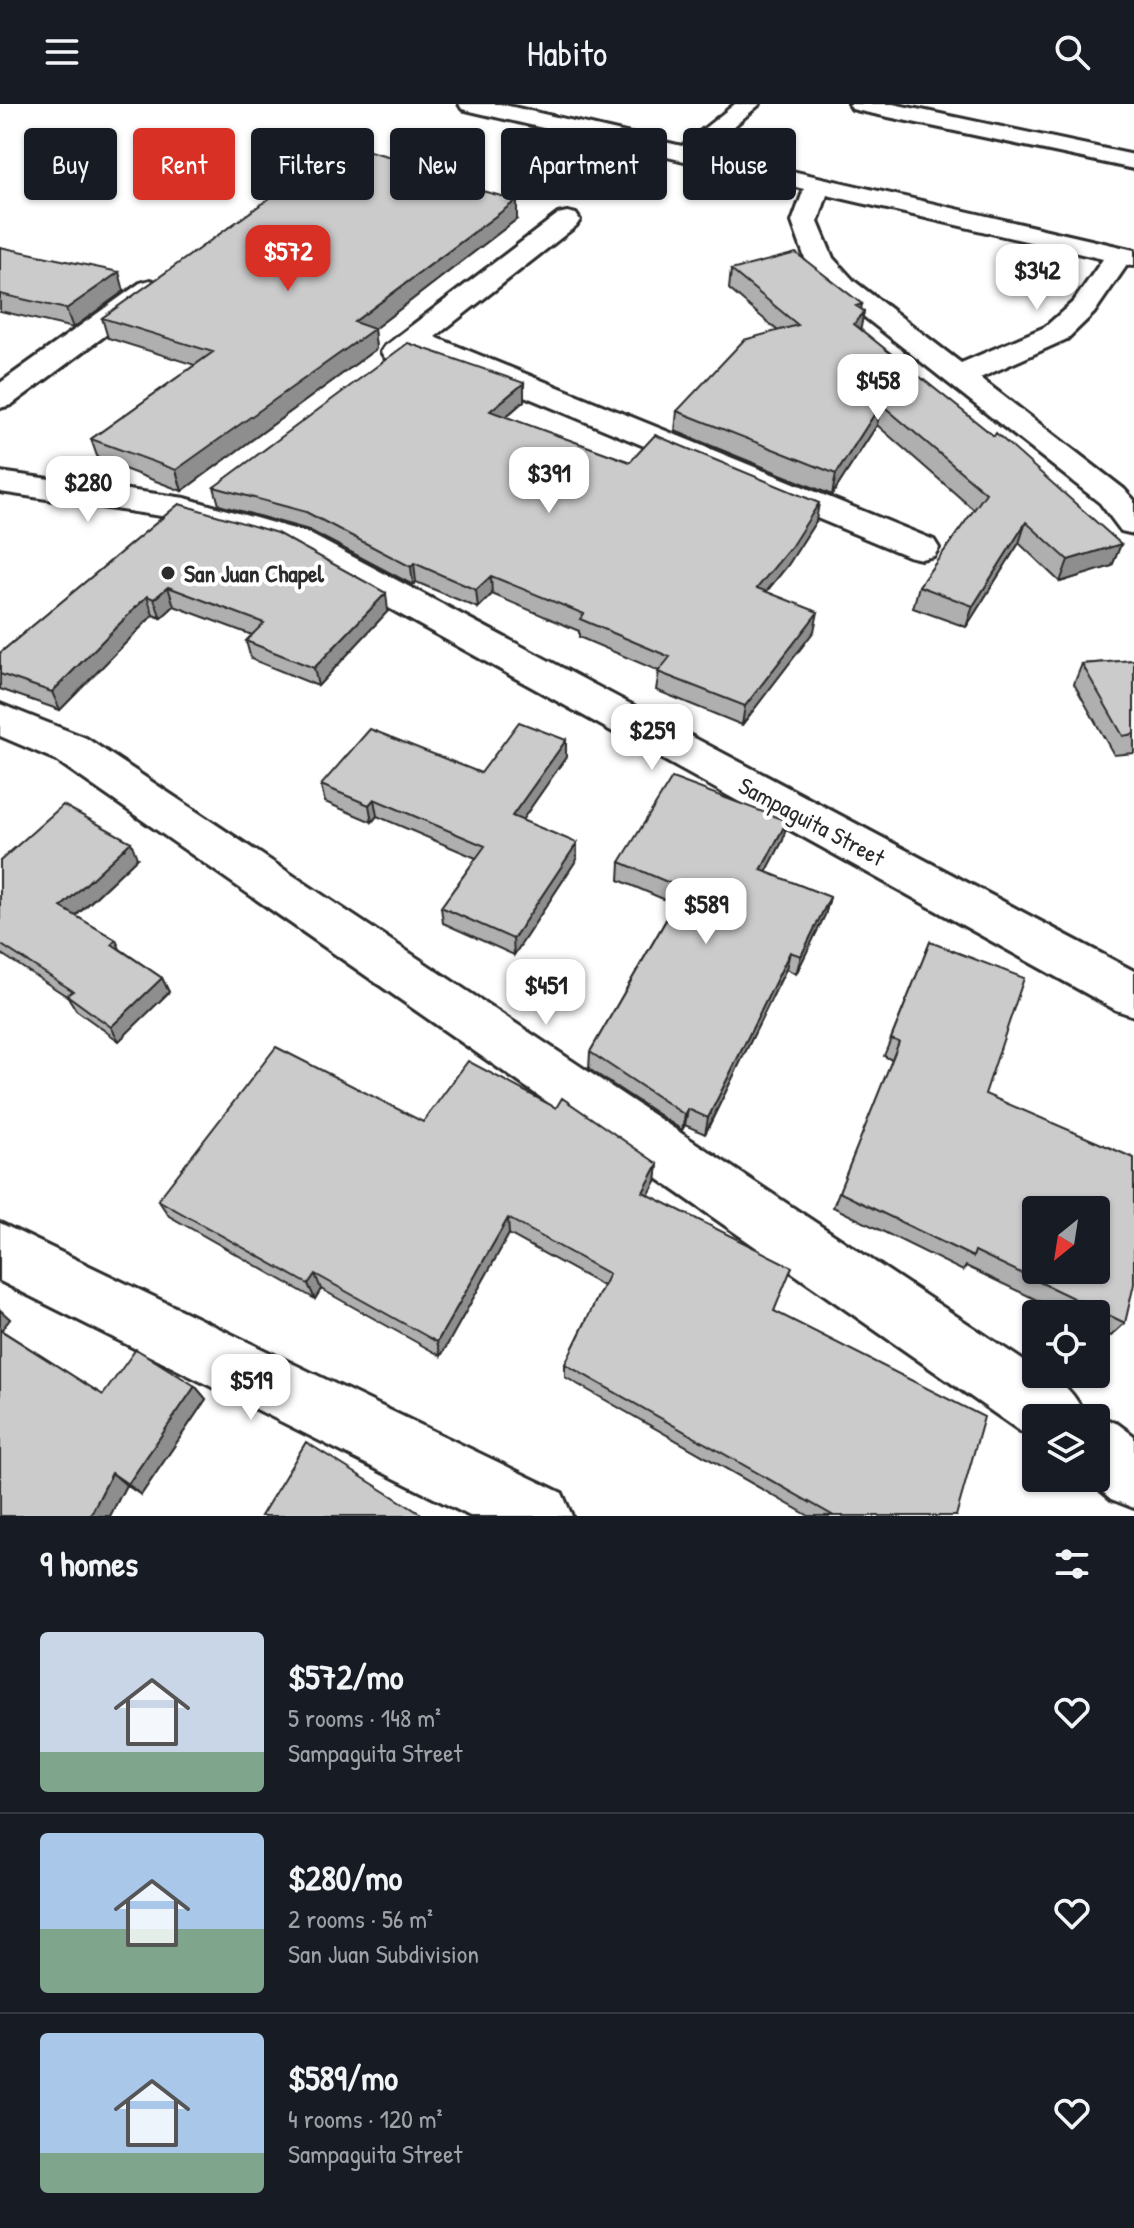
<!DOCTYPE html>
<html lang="en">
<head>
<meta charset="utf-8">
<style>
	:root { --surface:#171b24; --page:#242831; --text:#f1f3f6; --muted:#9ea1a6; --line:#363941; --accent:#d93025 }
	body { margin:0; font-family:"Patrick Hand",sans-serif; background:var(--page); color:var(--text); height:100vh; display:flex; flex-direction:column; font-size:30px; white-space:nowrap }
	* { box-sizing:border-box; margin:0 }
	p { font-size:26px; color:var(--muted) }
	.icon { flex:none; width:44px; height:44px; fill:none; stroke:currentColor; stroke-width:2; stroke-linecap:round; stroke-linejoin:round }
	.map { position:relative; height:1412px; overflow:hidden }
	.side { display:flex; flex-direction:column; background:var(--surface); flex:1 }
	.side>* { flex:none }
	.banner { position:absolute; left:24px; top:24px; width:1086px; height:72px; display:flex; gap:16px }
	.needle { width:52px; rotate:210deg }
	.buttons { position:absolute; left:1022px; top:1092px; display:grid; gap:16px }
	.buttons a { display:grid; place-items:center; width:88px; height:88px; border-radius:8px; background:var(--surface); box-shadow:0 2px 6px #0004; font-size:40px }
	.price { position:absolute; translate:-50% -68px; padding:0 18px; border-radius:16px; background:#fff; color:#222; font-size:26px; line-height:52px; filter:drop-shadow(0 2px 4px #0008) }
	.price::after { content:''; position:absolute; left:50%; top:48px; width:24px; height:18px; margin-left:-12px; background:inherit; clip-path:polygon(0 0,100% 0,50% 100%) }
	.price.on { background:var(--accent); color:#fff }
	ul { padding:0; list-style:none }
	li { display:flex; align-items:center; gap:24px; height:200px; padding:0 40px }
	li+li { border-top:2px solid var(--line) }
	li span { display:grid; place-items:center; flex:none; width:224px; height:160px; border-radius:8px; color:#555 }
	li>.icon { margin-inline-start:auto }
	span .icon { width:96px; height:96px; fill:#fffc; stroke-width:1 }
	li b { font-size:34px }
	h2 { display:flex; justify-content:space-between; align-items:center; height:96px; padding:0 40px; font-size:34px }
	.chip { padding:0 28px; border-radius:8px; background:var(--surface); box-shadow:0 2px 6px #0004; font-size:28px; line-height:72px }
	.chip.on { background:var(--accent); color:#fff }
	header { display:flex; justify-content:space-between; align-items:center; height:104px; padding:0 40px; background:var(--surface); font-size:36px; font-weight:600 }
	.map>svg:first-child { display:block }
</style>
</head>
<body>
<header><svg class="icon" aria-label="menu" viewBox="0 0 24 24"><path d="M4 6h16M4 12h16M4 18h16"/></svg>Habito<svg class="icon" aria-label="search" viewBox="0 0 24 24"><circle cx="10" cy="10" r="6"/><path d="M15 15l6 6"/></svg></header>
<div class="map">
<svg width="1134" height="1412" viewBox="0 0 1134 1412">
	<rect width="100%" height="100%" fill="#fff"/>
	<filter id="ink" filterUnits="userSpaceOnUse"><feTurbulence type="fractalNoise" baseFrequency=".0125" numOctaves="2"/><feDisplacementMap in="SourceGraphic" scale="16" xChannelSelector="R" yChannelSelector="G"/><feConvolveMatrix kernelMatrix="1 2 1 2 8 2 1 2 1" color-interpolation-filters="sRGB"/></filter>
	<g filter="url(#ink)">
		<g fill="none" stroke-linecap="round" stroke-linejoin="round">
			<defs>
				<path id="minor" d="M459,0H500L682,42L735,0H760L705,47L1134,146V162L1127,161L1094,209L1067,235L980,274L1124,385L1134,396V430L1121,427L1100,399L834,189L806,157L792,118L804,85L470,7L462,5ZM827,91L1103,155L1074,197L1045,223L961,259L854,177L833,154L818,118Z
					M849,0H893L1134,51V65L860,7L852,5Z
					M567,108L576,110L580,116L576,122L435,233L934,436L939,444L934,452L921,455L908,452L416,247C406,255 399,258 385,254L381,248L385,242L558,110Z
					M150,176L160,179L164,185L160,191L11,301L0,304V279L140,179Z
					M0,368L185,394L308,429L1134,867V912L1116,906L282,445L181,415L0,388Z
					M0,600L86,634L1036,1265V1270C1060,1270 1078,1294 1086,1314H1036V1337L1033,1336L56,656L0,632Z
					M0,1119L562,1389L572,1412H470L0,1177Z
					M1096,1311L1118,1320L1134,1332V1404L1111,1395L1086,1374H1096V1314H1088Z"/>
			</defs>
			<!-- minor casing -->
			<use href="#minor" stroke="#2b2b2b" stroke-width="6"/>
			<!-- minor -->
			<use href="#minor" fill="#fff" fill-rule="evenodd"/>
		</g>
		<!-- wall -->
		<path fill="#afafaf" stroke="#2b2b2b" stroke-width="2" d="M346,67L469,84L517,115L374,225L376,245L182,387L98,355L91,335L195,261L108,234L102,214Z
			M0,143L124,187L73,224L0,207Z
			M731,166L861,206L864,207L860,225L1121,440L1112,462L1060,478L1019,439L966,523L913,504L919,482L974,406L877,321L832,391L675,327L677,307L778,227L729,185Z
			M524,279V297L506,313L630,358L816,417L788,461L766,488L814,527L742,621L656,586L659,567L579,533V527L492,490L478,504L416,478L413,481L309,426L219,401L214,383Z
			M179,400L388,507L318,582L251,555L246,537L252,531L174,502L161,514L153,511L60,606L0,585V549Z
			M1134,556V649L1114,651L1074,580L1082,560Z
			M566,653L522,716L577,755L514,851L443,819L441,803L476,754L377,712L372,718L325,698L321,681L481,669Z
			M787,717L783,736L766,768L830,793L825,811L796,870L786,865L705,1030L685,1021L682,1026L589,965L590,948L675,800L619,776L620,758Z
			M137,754L76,812L116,836L120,845L162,874L169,888L119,937L76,906L68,893L0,849V757Z
			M930,838L985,990L1125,1219L1111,1232L1096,1225V1210H1066L966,1162L963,1167L833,1103L892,956L884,952Z
			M423,1018L658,1060L656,1077L648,1091L774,1207L956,1412H809L565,1273V1260L603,1182L509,1130L441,1252L321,1185L315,1195L169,1112L158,1096Z
			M0,1206L10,1215L1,1226L103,1291L195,1282L206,1295L141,1391L126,1381L110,1412H0Z"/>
		<!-- shaded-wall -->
		<path fill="#8e8e8e" stroke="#2b2b2b" stroke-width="2" d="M469,74L470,93L459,81Z
			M517,96V115L374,225L376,245L182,387L176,366L354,218Z
			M119,168L124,187L73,224L66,205Z
			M862,200L860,213L864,207L860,228L850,241L856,202Z
			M524,279V297L491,325L490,307Z
			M881,300L877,321L832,391L836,370Z
			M819,399L816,417L788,461L754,503L757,484Z
			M1026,418L1019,439L966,523L973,502Z
			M1121,440L1112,462L1060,478L1068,456Z
			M414,459L416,478L413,481L411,463Z
			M491,472L492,490L478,504L476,486Z
			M168,483L174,502L161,514L154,495Z
			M386,489L388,507L318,582L314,564Z
			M147,492L153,511L60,606L52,588Z
			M818,508L814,527L742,621L745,602Z
			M566,636V653L513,729L512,712Z
			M374,695L377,712L372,718L369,701Z
			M787,717L783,736L758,784L761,766Z
			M131,738L137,754L69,818L61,803Z
			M577,739V755L514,851L513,835Z
			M830,793L825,811L796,870L801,852Z
			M790,848L786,865L705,1030L708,1014Z
			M162,874L169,888L119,937L111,923Z
			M688,1005L685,1021L682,1026L685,1011Z
			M658,1060L656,1077L641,1105L643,1088Z
			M508,1114L509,1130L441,1252L437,1238Z
			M315,1170L321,1185L315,1195L308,1180Z
			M0,1206L10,1215L0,1228Z
			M195,1282L206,1295L141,1391L128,1380Z
			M112,1369L126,1381L110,1412H90Z"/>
		<!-- building -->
		<path fill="#cbcbcb" stroke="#2b2b2b" stroke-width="2" fill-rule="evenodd" d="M369,47L469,74L459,81L517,96L354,218L374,225L176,366L91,335L213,248L102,214L316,61L346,67Z
			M0,143L119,168L66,205L0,190Z
			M796,149L862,200L856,202L864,207L854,220L994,332L996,329L1121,440L1068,456L1026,418L973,502L919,482L986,389L881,300L836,370L677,307L744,236L798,221L731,166Z
			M408,239L524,279L490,307L630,358L655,331L819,399L791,443L757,484L818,508L745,602L658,568L670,553L580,515L584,510L491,472L476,486L414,459L411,463L306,408L214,383Z
			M179,400L277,429L386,489L314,564L246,537L264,519L168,483L154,495L147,492L52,588L0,570V549Z
			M1134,556V630L1123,632L1082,560Z
			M519,618L566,636L512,712L577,739L513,835L441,803L485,742L374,695L369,701L321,681L370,625L481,669Z
			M672,674L787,717L761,766L830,793L801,852L790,848L708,1014L688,1005L685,1011L590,948L684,785L620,758Z
			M63,701L131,738L61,803L116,836L112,840L162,874L111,923L67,891L73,887L0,840V757Z
			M930,838L1024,874L985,990L1134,1054V1180L1125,1219L975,1147L973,1153L839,1088L899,938L891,935ZM1036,1106H1096V1166H1036Z
			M276,943L423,1018L468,957L556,1004L562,994L658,1060L643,1088L792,1163L774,1207L984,1313L956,1412H834L565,1260L609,1170L508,1114L437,1238L315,1170L308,1180L158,1096Z
			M0,1226L103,1291L136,1245L195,1282L128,1380L112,1369L90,1412H0Z
			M306,1338L424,1412H261Z"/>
	</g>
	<!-- markers -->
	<circle fill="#2b2b2b" stroke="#fff" stroke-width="3" cx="168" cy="469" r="8"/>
	<g text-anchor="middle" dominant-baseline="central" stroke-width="8" stroke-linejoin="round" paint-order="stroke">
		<!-- poi labels -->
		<g font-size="24" font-weight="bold" fill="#2b2b2b" stroke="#fff" text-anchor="start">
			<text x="184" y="469">San Juan Chapel</text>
		</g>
		<!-- street labels -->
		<g font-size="24" fill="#2b2b2b" stroke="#fff">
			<text transform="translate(812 717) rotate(28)">Sampaguita Street</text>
		</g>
	</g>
</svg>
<div class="buttons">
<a><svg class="needle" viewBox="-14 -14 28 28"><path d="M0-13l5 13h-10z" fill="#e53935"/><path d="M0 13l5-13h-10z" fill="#9ea1a6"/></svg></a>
<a><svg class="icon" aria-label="locate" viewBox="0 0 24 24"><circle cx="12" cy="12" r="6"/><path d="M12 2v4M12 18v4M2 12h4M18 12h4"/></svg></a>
<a><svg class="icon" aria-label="layers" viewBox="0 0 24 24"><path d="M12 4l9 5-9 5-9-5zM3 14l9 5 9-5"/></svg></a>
</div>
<b class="price on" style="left:288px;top:189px">$572</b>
<b class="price" style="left:1037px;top:208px">$342</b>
<b class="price" style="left:878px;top:318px">$458</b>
<b class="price" style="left:549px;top:411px">$391</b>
<b class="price" style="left:88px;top:420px">$280</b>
<b class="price" style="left:652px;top:668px">$259</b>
<b class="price" style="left:706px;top:842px">$589</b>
<b class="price" style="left:546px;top:923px">$451</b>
<b class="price" style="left:251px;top:1318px">$519</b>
<div class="banner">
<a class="chip">Buy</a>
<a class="chip on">Rent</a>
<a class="chip">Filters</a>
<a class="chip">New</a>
<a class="chip">Apartment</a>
<a class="chip">House</a>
</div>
</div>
<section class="side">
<h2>9 homes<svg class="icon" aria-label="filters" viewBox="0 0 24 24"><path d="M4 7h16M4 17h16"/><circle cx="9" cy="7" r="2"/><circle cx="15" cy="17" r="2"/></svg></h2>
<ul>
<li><span style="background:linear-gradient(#c9d6e8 75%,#7fa58c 0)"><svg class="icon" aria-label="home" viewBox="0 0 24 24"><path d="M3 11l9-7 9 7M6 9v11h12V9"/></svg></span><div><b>$572/mo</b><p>5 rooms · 148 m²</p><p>Sampaguita Street</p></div><svg class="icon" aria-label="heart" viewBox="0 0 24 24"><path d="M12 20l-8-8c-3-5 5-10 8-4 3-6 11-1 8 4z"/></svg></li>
<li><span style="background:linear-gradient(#a9c7e8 60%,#7fa58c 0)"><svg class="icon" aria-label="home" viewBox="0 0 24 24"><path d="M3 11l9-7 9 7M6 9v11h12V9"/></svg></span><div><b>$280/mo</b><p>2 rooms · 56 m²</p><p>San Juan Subdivision</p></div><svg class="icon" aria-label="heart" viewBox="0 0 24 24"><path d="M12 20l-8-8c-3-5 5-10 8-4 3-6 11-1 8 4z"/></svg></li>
<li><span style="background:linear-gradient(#a9c7e8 75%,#7fa58c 0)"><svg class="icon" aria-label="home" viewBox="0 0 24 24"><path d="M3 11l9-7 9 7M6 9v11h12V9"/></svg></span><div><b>$589/mo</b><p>4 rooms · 120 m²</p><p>Sampaguita Street</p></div><svg class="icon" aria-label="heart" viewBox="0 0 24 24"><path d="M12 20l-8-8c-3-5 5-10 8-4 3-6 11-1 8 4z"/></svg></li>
</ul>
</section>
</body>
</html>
